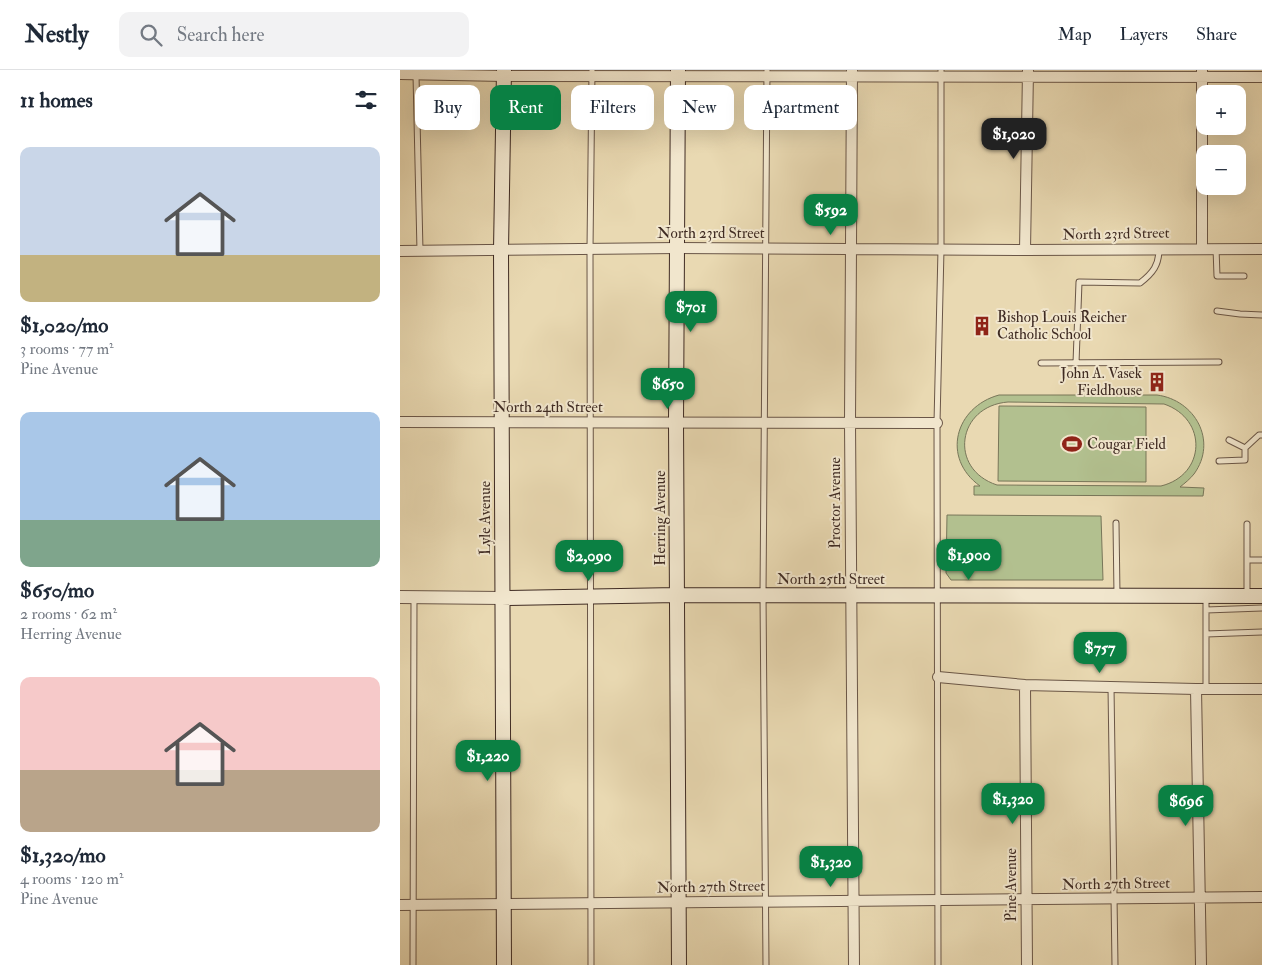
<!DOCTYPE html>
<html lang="en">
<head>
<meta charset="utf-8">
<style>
	:root { --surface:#fff; --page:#f2f2f3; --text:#1f2937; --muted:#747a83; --line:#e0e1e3; --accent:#0b8043 }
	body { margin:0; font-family:"IM FELL Double Pica",serif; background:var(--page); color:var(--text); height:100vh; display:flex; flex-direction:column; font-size:19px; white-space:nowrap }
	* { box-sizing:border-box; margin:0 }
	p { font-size:16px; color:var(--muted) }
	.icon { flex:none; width:28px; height:28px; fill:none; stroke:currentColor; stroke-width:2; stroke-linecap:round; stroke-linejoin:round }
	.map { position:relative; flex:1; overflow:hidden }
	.sheet { display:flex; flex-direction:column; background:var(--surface); width:400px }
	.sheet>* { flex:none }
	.banner { position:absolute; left:15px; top:15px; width:475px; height:45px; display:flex; gap:10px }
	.tools { position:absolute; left:796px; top:15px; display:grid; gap:10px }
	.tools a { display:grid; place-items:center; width:50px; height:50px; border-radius:10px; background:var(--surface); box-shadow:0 5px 20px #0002; font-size:25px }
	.price { position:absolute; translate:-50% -42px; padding:0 11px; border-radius:10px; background:var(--accent); color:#fff; font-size:16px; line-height:32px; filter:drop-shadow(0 1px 2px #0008) }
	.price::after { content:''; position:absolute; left:50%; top:30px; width:15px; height:11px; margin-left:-8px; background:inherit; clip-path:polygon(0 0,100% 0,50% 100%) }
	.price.current { background:#222; color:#fff }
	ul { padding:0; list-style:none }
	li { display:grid; align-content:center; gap:10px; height:265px; padding:0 20px }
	li span { display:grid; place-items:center; height:155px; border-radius:10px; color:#555 }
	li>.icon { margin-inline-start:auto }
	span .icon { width:90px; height:90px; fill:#fffc; stroke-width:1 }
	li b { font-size:21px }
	h2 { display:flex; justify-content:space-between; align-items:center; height:60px; padding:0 20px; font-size:21px }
	.pill { padding:0 18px; border-radius:10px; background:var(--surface); box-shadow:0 5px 20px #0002; font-size:18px; line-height:45px }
	.pill.current { background:var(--accent); color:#fff }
	header { display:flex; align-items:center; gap:30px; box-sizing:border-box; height:70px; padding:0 25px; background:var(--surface); border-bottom:1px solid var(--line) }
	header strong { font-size:24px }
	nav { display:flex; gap:28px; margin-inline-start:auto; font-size:18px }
	.search { width:350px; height:45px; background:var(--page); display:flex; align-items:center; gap:12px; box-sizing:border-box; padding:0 18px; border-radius:10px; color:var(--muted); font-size:19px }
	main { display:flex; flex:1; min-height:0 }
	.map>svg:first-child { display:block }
</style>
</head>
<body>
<header>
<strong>Nestly</strong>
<div class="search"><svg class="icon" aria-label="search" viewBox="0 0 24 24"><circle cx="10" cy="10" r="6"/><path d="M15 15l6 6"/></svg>Search here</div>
<nav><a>Map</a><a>Layers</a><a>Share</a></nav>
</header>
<main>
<section class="sheet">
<h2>11 homes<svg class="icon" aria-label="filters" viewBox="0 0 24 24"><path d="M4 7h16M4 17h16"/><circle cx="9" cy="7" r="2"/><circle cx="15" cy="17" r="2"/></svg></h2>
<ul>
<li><span style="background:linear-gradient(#c9d6e8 70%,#c2b280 0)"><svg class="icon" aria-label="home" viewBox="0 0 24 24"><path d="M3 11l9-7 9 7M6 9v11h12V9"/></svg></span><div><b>$1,020/mo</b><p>3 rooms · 77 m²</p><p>Pine Avenue</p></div></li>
<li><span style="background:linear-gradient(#a9c7e8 70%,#7fa58c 0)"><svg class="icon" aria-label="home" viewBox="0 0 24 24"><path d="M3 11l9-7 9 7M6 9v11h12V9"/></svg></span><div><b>$650/mo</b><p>2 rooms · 62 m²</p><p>Herring Avenue</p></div></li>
<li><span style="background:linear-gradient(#f6c9c9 60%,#b9a48a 0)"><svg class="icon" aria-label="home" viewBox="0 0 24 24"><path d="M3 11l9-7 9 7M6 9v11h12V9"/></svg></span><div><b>$1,320/mo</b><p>4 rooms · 120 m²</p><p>Pine Avenue</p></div></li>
</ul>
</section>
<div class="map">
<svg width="862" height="895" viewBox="0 0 862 895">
	<rect width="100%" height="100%" fill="#e9d9b2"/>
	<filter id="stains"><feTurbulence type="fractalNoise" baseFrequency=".004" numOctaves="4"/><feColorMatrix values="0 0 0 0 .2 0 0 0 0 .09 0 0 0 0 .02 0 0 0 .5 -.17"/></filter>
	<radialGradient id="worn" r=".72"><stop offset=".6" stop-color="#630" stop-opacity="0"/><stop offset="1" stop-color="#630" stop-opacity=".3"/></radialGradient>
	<!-- green -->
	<path fill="#b2c08f" stroke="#787659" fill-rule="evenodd" d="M599,325H757C795,330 818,371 794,404C790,409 785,413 780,417L804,418L803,426L574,425V416H580C541,388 555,337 599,325ZM608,332L764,334C808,349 806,405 761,416L597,415C548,399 557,336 608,332Z
		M599,336L746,337V412L598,411Z
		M547,445L701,446L703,510H551L546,503Z"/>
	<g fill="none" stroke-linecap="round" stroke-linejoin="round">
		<defs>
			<path id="service" d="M16,5L20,181
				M816,178L817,206H844
				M817,241L840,244L862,245
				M641,293L819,292
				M676,293L679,212L740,213C753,203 759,195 759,179
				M829,370L845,378
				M819,391L845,390V378L859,365H862
				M716,453L717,525
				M847,454V526
				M848,490H862
				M806,527V619
				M806,540L862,538
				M806,564L862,562
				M711,617L715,895
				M13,895L14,528
				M191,895L190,179L192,0
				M366,895L363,525L367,0
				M538,895L537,353L541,179V0"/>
			<path id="minor" d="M452,0L450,353L454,895
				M0,4L104,6L862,7
				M802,178V1
				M625,180L628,1
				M0,181L277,178L625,180L862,179
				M0,352L537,353
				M538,607L625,615L796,619H862
				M625,615L627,895
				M796,619L801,895
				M0,835L862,827"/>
			<path id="tertiary" d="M0,527L102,528"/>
			<path id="secondary" d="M104,0L101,180L104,895
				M278,0L276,353L279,895
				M102,528L277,525L862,526"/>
		</defs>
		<!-- service casing -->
		<use href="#service" stroke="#6a5647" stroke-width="7"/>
		<!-- minor casing -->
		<use href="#minor" stroke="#6a5647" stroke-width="12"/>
		<!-- tertiary casing -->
		<use href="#tertiary" stroke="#6a5647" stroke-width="14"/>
		<!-- secondary casing -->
		<use href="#secondary" stroke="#3f2b23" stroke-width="16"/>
		<!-- service -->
		<use href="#service" stroke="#f1e6cd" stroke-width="5"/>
		<!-- minor -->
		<use href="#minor" stroke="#f1e6cd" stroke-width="10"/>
		<!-- tertiary -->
		<use href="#tertiary" stroke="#f1e6cd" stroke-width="12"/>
		<!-- secondary -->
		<use href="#secondary" stroke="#f1e6cd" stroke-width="14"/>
	</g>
	<!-- icons -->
	<defs>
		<symbol id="building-bare" viewBox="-9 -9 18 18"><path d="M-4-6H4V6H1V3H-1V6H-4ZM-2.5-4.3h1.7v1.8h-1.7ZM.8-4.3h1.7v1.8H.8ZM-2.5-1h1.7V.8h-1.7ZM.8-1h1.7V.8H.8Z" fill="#8f2418" stroke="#f1e6cd" stroke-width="2.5" paint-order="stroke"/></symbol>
		<symbol id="stadium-bare" viewBox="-9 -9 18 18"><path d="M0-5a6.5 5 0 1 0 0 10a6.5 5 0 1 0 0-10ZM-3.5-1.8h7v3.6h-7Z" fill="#8f2418" stroke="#f1e6cd" stroke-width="2.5" paint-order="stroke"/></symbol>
	</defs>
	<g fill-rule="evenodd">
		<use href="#building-bare" x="568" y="242" width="28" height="28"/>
		<use href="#building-bare" x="743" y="298" width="28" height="28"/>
		<use href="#stadium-bare" x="658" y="360" width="28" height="28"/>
	</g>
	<g text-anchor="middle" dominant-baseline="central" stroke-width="4" stroke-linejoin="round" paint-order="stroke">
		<!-- street labels -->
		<g font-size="15" fill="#3f2b23" stroke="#f1e6cd">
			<text x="311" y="163">North 23rd Street</text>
			<text transform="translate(716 164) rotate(-1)">North 23rd Street</text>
			<text x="148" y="337">North 24th Street</text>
			<text transform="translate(435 433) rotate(-90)">Proctor Avenue</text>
			<text transform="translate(85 448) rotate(-90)">Lyle Avenue</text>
			<text transform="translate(260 448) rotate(-90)">Herring Avenue</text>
			<text x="431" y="509">North 25th Street</text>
			<text transform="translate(716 814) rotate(-1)">North 27th Street</text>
			<text transform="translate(611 815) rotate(-90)">Pine Avenue</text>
			<text transform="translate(311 817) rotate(-1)">North 27th Street</text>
		</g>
		<!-- poi labels -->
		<g font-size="15" fill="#3f2b23" stroke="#f1e6cd" text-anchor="start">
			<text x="597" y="247">Bishop Louis Reicher<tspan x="597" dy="17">Catholic School</tspan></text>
			<text x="742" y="303" text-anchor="end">John A. Vasek<tspan x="742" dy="17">Fieldhouse</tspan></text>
			<text x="687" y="374">Cougar Field</text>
		</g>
	</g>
	<rect width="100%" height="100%" filter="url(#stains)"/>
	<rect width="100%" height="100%" fill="url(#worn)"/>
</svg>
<div class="tools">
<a>+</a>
<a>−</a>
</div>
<b class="price current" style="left:614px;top:90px">$1,020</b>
<b class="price" style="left:431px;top:166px">$592</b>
<b class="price" style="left:291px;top:263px">$701</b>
<b class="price" style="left:268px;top:340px">$650</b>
<b class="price" style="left:569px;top:511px">$1,900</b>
<b class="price" style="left:189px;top:512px">$2,090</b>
<b class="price" style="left:700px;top:604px">$757</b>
<b class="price" style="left:88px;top:712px">$1,220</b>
<b class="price" style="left:613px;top:755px">$1,320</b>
<b class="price" style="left:786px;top:757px">$696</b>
<b class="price" style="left:431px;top:818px">$1,320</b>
<div class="banner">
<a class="pill">Buy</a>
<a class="pill current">Rent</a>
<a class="pill">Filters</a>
<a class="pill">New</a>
<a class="pill">Apartment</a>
</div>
</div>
</main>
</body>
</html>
